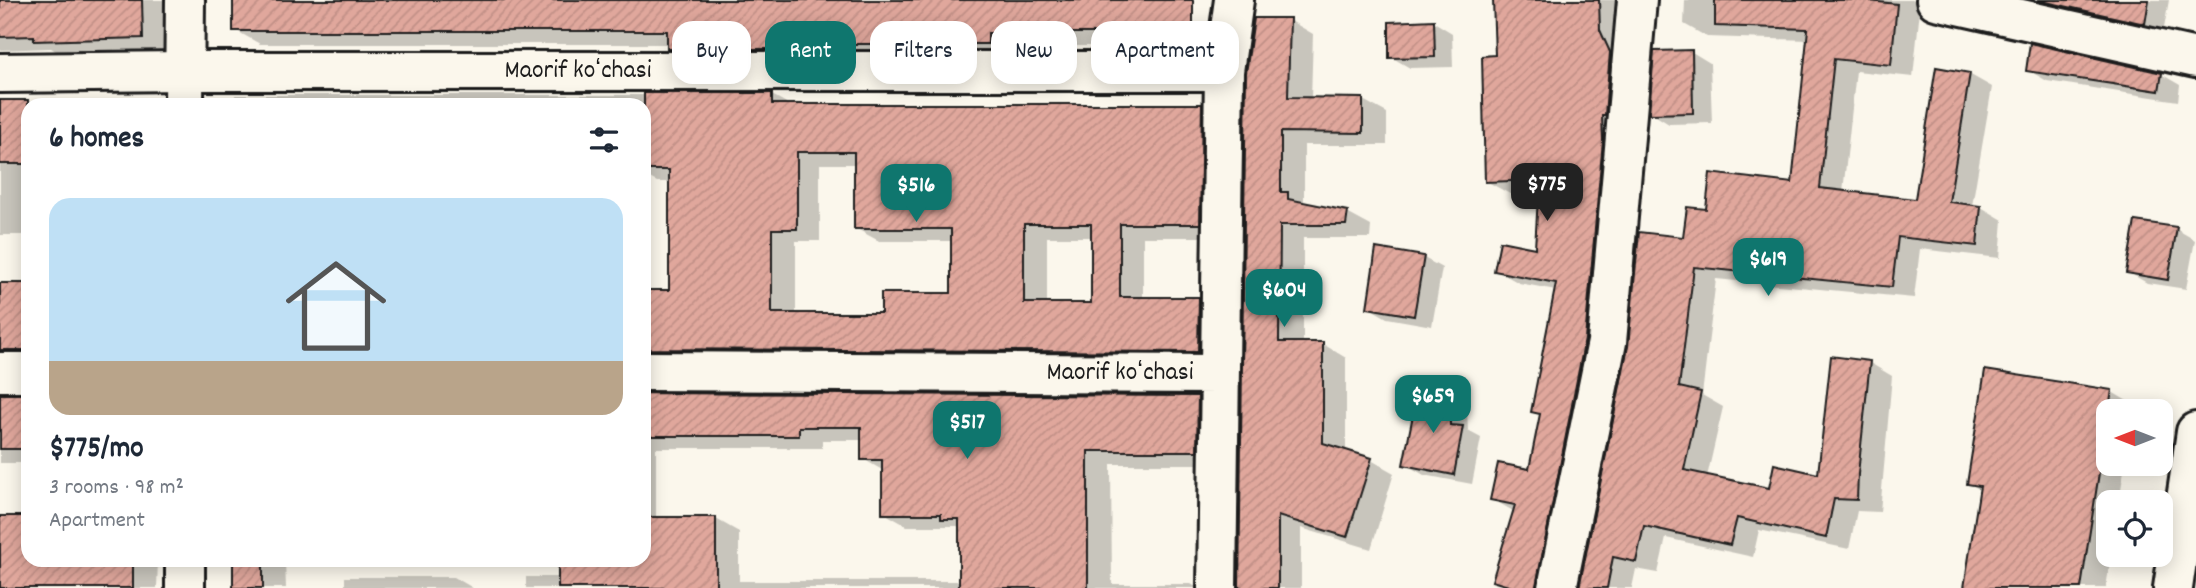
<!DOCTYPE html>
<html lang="en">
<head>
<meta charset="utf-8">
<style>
	:root { --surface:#fff; --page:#f6f6f7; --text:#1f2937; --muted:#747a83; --line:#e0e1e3; --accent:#0f766e }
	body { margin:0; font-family:Dekko,sans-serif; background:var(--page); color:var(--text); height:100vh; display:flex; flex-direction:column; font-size:26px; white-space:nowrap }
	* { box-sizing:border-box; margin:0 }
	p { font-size:23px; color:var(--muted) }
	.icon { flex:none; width:38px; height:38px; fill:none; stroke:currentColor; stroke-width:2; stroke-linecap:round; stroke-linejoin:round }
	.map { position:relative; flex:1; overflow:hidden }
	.drawer { position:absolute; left:21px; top:98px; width:630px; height:469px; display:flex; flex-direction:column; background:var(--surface); border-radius:21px; box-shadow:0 4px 18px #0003 }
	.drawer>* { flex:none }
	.top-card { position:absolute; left:672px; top:21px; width:665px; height:63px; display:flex; gap:14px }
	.needle { width:46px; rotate:270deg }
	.tools { position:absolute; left:2096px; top:399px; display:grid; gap:14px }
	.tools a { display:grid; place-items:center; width:77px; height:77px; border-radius:14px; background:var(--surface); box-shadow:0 4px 18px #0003; font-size:35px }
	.price { position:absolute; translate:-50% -60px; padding:0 16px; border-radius:14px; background:var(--accent); color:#fff; font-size:23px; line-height:46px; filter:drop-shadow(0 2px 4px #0008) }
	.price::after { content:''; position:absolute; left:50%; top:42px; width:21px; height:16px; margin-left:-10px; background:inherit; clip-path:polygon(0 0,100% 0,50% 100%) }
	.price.on { background:#222; color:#fff }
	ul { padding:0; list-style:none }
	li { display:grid; align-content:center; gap:14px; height:371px; padding:0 28px }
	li+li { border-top:2px solid var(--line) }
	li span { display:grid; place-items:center; height:217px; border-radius:21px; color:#555 }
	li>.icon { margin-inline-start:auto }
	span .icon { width:126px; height:126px; fill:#fffc; stroke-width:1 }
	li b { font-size:30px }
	h2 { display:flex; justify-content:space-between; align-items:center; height:84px; padding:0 28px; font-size:30px }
	.pill { padding:0 24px; border-radius:21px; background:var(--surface); box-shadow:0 4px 18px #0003; font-size:24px; line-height:63px }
	.pill.on { background:var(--accent); color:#fff }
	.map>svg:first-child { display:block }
</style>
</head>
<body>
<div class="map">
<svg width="2196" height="588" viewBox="0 0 2196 588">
	<defs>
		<pattern id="building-hatch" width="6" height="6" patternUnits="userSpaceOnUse" patternTransform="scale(1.75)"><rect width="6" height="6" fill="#e0a79c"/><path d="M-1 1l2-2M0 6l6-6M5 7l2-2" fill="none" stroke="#c08f86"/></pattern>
	</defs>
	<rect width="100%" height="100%" fill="#fbf7ec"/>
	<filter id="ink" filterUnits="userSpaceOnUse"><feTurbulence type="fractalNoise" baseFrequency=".0143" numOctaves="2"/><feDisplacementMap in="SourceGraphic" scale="14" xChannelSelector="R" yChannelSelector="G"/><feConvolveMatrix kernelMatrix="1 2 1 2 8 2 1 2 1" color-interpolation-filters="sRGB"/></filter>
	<g filter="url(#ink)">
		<!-- shadow -->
		<path fill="#0003" fill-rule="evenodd" d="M0,0H164L166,50L59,53L51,48L0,50Z
			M235,0H1105L1117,7L1121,46H1013V57L694,63L669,48V44H260L235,30Z
			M1495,0H1621L1623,61L1560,588H1507L1494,580L1515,512L1492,499L1530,472L1541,416L1533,411L1556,290L1519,283L1496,270L1537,251L1540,193L1510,194L1486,181L1497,57Z
			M1685,0H1921L1913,77L1856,71L1843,192L1916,201L1969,74L1992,87L1972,206L1981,207L2003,220L2000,258L1920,249L1914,298L1716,279L1702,395L1723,407L1707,477L1771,490L1820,476L1870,363L1892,376L1880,512L1857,511L1849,549L1759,530L1753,557L1666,538L1658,573L1636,569L1632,588H1581L1685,239L1707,211L1794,185L1809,40L1707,37L1684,24Z
			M2040,0H2169L2163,34L2058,10Z
			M1289,20L1313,34L1311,99L1363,100L1387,113V145H1304V203L1347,213L1371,226L1370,238H1303V344H1323L1346,358V452L1371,460L1394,473L1371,549L1301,528V588H1239Z
			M1434,22L1452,33L1453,67L1410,68L1391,57Z
			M1692,52L1710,63L1712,123L1669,124L1651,113Z
			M2028,70L2161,74L2180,85L2178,101L2047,81Z
			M235,95H772L792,106H1201L1225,120L1223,237H1143V299H1199L1222,312L1221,365L645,385L648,395L1197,398L1221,411L1220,464H1111L1112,584H1191L1198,588H526V577H560V560H644V292H671V182H657L644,175V105H235ZM820,164H855V228L879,241H952V294L883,315H796V241H820ZM1047,237H1092V305H1047ZM822,440H863V459L884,471V513L907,526H957L961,528V581H739V532L716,519H656V448H822Z
			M0,102H135L141,105H28V235H0Z
			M2176,229L2195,240L2186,289L2147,283L2128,272Z
			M1424,258L1442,268L1432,326L1387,318L1368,307Z
			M0,284H28V364L3,388L5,396H28V463H0Z
			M1986,372L2112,392L2134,405V411H2109V464H2125L2119,502H2109V555H2111L2106,588H1966L1982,491L1969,483Z
			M1449,397L1467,408L1468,431L1481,438L1472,484L1424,475L1405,464Z
			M0,517H28V560H158L157,588H0Z
			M235,560H285L286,588H235Z
			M345,577H454L473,588H345Z"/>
		<!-- building -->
		<path fill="url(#building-hatch)" stroke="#1c1c1c" stroke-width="2" fill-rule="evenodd" d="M0,0H142L143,38L34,41V36L0,37Z
			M233,0H1193V33H988V44H772V49H667V31H233Z
			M1493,0H1599L1600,30L1610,52L1605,115H1602L1603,141L1585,339L1536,588H1515L1492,581L1515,505L1490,500L1498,463L1529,469L1540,414L1531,412L1556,283L1494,271L1500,241L1535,248L1539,180L1485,182L1482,56L1495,55Z
			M1715,0H1859L1897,4L1891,65L1834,59L1820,188L1915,199L1936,67L1970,73L1949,202L1981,206L1977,246L1898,237L1892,287L1694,267L1679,387L1701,392L1684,470L1769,488L1774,464L1818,474L1831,356L1870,361L1858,474L1857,500L1834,499L1826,538L1737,518L1730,545L1644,526L1636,562L1613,557L1607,588H1579L1628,346L1639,232L1683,237L1687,207L1706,209L1710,173L1792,183L1808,29L1715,26Z
			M2037,0H2149L2145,24Z
			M1254,18H1290L1288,97L1363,98V133L1281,132V192H1288V199L1348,211L1346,225H1280L1279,342H1323V443L1372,458L1347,537L1278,516V588H1239L1246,73Z
			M1434,20L1435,57L1389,58V22Z
			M2030,43L2162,73L2159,91L2026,71Z
			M1692,50L1693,113L1649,114L1654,51Z
			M644,93H772V104H1202L1200,224H1120V297H1199L1198,352L644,349V290H669V170H644ZM797,152H854V229H951V293H881V313H772V229H797ZM1024,224H1091V303H1024Z
			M0,100H28V164H0Z
			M2135,221L2177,227L2168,280L2126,273Z
			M1376,248L1424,256L1414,316L1367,308Z
			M0,283H28V350H0Z
			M1985,370L2112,390L2081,588H1964L1980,486L1967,484Z
			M1418,390L1449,396L1450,425L1463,426L1454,475L1403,465Z
			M644,393L1198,396L1197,451H1088V588H959V519H941V514H882V460H861V427H799V436H644Z
			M0,394H28V449H0Z
			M0,516H28V560H133V588H0Z
			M644,517H716V588H558V560H644Z
			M233,560H263V588H233Z"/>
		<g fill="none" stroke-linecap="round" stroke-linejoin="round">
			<defs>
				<path id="street" d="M1936,0L2196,58
					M0,73L184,71H1224
					M184,105L185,0
					M644,371L1219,374
					M0,372H28
					M185,560V588
					M1217,588L1224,71L1234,0
					M1557,588L1607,342L1637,0"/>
				<path id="secondary" d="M2173,588L2196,432"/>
			</defs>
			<!-- street casing -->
			<use href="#street" stroke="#1c1c1c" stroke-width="44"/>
			<!-- secondary casing -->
			<use href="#secondary" stroke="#1c1c1c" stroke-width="44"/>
			<!-- street -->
			<use href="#street" stroke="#fbf7ec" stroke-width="38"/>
			<!-- secondary -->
			<use href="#secondary" stroke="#fbf7ec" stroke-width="38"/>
		</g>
	</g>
	<g text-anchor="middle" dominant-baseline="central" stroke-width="5" stroke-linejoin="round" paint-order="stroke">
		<!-- street labels -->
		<g font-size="26" fill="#1c1c1c" stroke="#fbf7ec">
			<text x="578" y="71">Maorif koʻchasi</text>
			<text x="1120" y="373">Maorif koʻchasi</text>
		</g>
	</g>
</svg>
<div class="tools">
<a><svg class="needle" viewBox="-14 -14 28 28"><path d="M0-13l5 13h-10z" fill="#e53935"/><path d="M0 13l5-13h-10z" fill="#747a83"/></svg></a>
<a><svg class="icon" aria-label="locate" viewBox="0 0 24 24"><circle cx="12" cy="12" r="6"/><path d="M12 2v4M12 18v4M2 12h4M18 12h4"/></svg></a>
</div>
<b class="price on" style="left:1547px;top:223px">$775</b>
<b class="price" style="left:916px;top:224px">$516</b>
<b class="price" style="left:1768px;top:298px">$619</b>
<b class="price" style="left:1284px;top:329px">$604</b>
<b class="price" style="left:1433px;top:435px">$659</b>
<b class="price" style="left:967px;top:461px">$517</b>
<div class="top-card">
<a class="pill">Buy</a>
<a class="pill on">Rent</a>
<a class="pill">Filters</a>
<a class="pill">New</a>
<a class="pill">Apartment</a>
</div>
<section class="drawer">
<h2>6 homes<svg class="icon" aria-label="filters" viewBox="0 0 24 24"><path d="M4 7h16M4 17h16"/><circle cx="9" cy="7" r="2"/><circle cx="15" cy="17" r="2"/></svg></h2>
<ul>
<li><span style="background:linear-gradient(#bfe0f5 75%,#b9a48a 0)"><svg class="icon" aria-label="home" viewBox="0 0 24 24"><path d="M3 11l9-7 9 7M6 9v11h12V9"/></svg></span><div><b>$775/mo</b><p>3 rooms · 98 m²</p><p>Apartment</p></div></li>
</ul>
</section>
</div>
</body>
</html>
